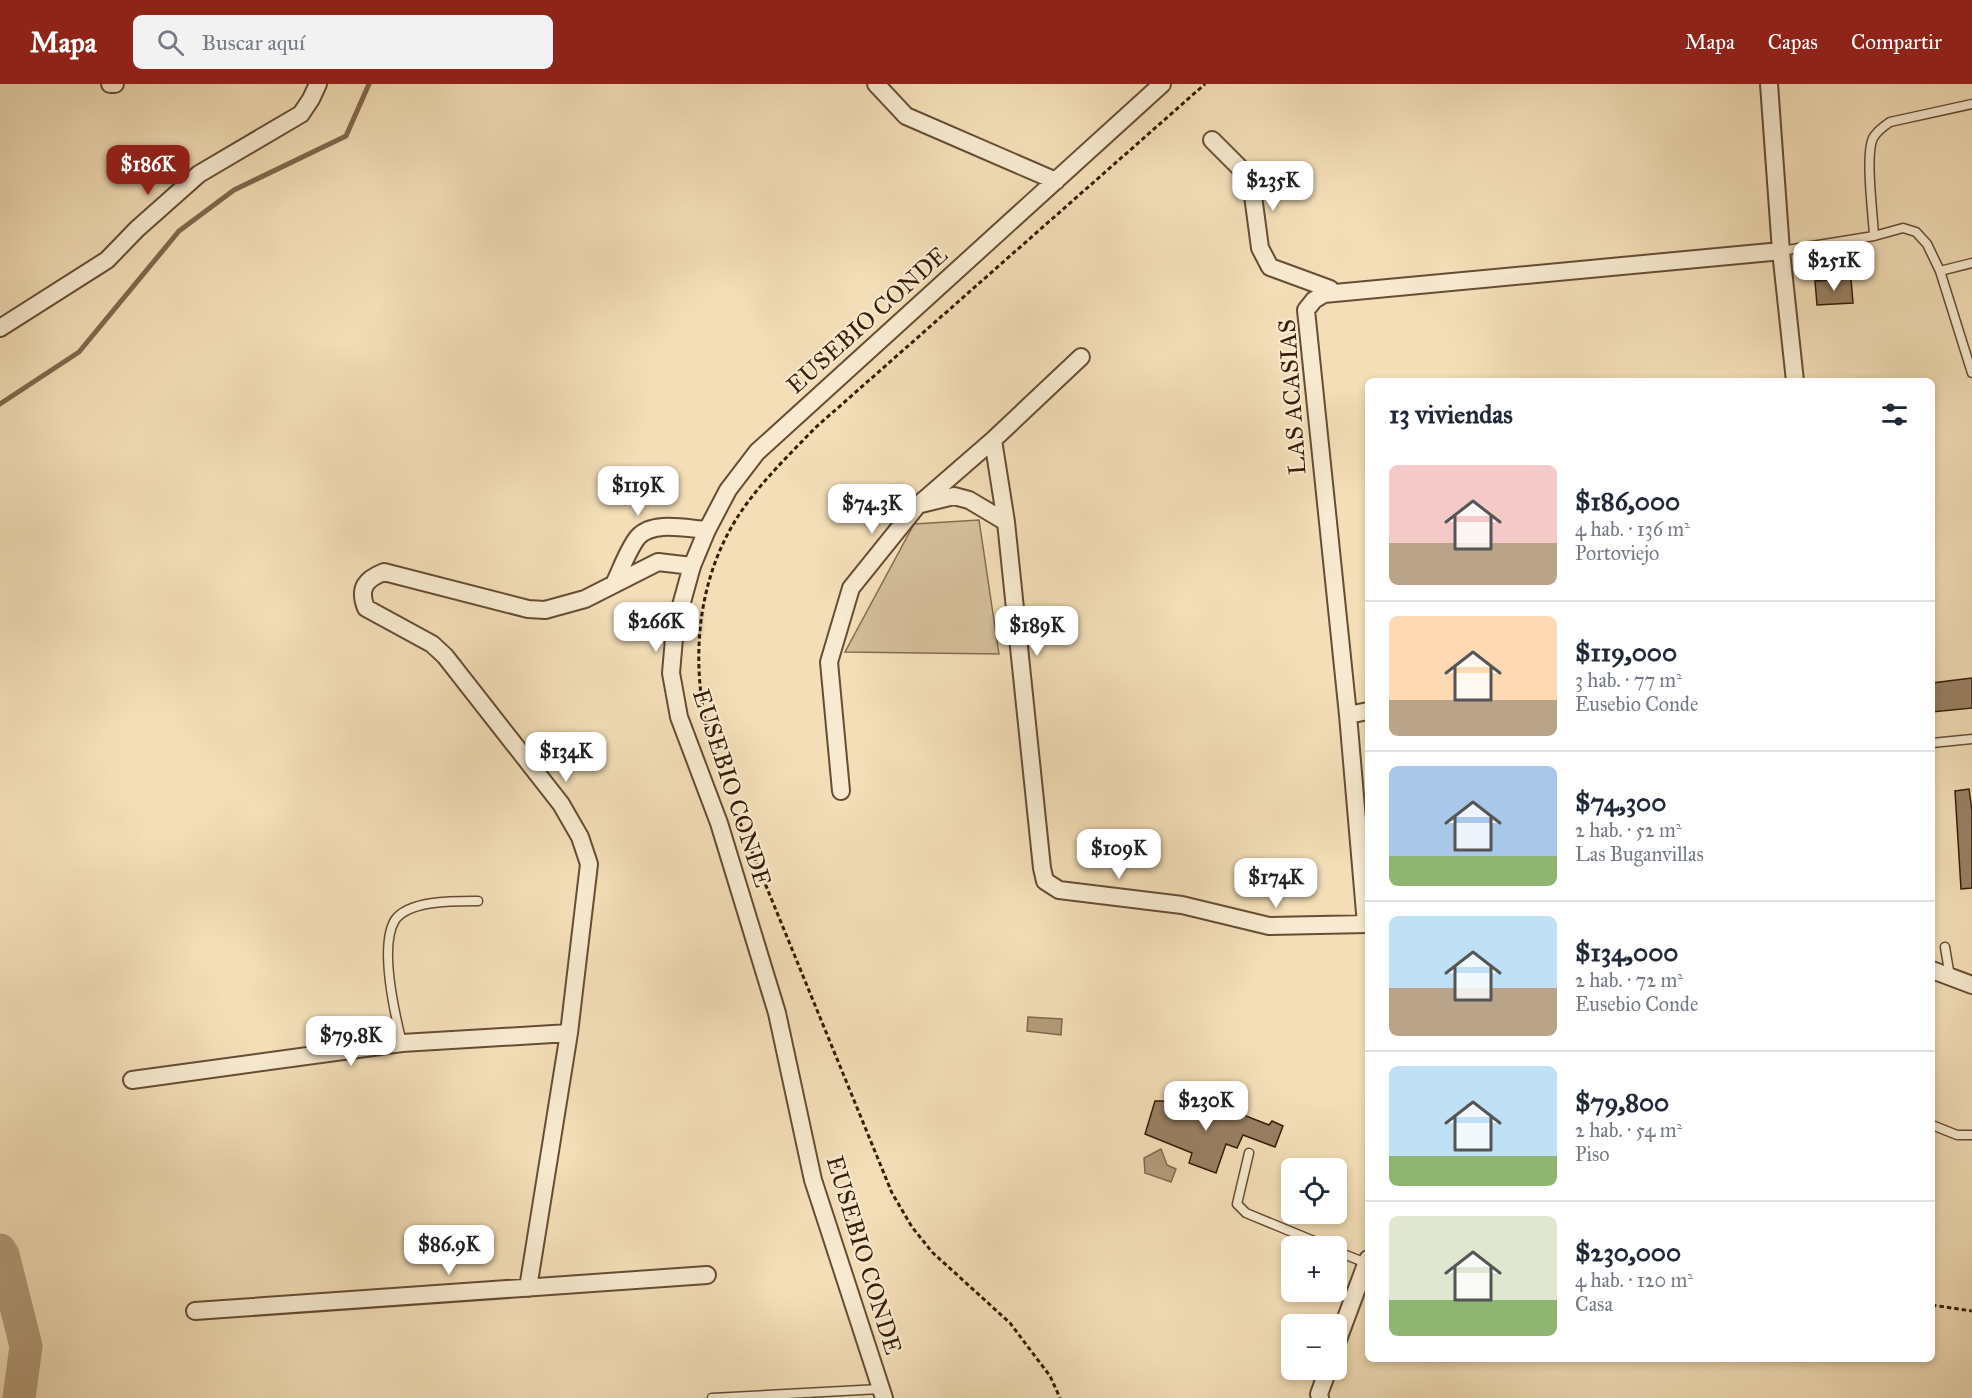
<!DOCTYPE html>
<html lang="es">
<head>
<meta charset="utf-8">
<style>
	:root { --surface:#fff; --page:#f2f2f3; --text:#1f2937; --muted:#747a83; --line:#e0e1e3; --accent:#8f2418 }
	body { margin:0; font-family:"IM FELL Great Primer",serif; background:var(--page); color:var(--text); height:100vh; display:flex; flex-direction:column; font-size:22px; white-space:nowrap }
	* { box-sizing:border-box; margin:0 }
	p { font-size:20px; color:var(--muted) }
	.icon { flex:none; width:33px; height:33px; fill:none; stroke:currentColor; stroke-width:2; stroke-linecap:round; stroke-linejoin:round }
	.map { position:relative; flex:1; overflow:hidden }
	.sheet { position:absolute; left:1365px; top:294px; width:570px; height:984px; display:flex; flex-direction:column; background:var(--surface); border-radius:9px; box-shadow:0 3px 9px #0003 }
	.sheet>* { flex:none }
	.buttons { position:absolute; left:1281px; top:1074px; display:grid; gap:12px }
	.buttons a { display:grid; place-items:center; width:66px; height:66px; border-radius:9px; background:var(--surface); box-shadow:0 3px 9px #0003; font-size:30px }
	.price { position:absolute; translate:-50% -51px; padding:0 14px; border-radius:12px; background:#fff; color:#222; font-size:20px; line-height:39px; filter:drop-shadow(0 2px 3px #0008) }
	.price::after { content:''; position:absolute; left:50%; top:36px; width:18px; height:14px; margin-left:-9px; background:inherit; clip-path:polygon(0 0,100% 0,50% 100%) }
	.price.current { background:var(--accent); color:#fff }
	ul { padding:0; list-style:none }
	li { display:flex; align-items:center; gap:18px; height:150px; padding:0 24px }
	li+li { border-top:2px solid var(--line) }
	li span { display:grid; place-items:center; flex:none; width:168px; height:120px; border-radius:9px; color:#555 }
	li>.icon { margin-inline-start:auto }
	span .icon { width:72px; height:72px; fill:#fffc; stroke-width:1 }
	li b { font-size:26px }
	h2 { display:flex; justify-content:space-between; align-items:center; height:72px; padding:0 24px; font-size:26px }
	header { display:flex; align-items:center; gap:36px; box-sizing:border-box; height:84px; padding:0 30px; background:var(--accent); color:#fff }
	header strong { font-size:28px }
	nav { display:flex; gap:33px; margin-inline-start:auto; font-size:21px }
	.search { width:420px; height:54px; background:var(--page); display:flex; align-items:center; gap:15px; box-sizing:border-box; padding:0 21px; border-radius:9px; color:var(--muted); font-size:22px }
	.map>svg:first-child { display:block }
</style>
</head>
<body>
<header>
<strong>Mapa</strong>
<div class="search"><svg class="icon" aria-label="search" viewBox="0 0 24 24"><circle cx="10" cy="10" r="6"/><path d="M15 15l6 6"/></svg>Buscar aquí</div>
<nav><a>Mapa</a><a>Capas</a><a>Compartir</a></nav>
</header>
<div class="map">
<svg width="1972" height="1314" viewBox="0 0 1972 1314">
	<rect width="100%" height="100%" fill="#f3deb7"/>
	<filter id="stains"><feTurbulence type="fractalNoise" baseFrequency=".00333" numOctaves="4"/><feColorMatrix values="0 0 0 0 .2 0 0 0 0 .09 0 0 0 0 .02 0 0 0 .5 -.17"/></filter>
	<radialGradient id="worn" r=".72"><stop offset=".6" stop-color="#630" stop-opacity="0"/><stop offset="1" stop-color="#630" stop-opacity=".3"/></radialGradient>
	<!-- green -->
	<path fill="#d3bd99" stroke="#856c50" stroke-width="1.5" d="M979,436L999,570L845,568L914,440Z"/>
	<!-- water -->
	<path fill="#b39c7b" stroke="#81684d" stroke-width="1.5" d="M1028,933L1062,935L1061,951L1027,947Z
		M1161,1065L1167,1081L1176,1085L1171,1098L1145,1089L1144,1074Z"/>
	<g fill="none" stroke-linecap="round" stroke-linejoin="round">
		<!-- stream -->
		<path stroke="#81684d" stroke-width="5" d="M0,320L79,268L179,147L234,106L346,52L369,0"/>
		<!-- river -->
		<path stroke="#b39c7b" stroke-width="33" d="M0,1166L3,1171L26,1262L19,1314"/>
	</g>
	<!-- building -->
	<path fill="#998063" stroke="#371b07" stroke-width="1.5" d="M1851,195L1853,219L1817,221L1815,197Z
		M1972,594V624L1932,628V599Z
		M1969,705L1972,727V804L1961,805L1955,707Z
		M1155,1017H1175L1208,1031L1213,1027L1225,1032L1241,1030L1269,1041L1272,1037L1283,1042L1275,1063L1243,1051L1237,1064L1226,1060L1216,1089L1189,1079L1192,1069L1145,1050Z"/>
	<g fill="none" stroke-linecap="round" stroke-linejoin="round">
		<defs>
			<path id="lane" d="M1874,152C1873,130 1865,71 1873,54C1877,47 1884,42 1890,38L1972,20
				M1781,167L1874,152L1903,144L1916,148L1927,160L1940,187L1972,289
				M1940,187L1972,179
				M1932,659L1972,655
				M1945,863L1950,893
				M402,959C395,931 379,862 395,836C409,816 456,817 478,817
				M1932,1041L1957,1051H1972
				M1249,1069L1237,1120L1246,1129L1326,1162
				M1336,1167L1366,1179
				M712,1314L880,1305"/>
			<path id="street" d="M110,0H115
				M876,0L906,32L1056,97
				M1769,0L1781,167L1795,297
				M1212,56L1242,86L1252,104L1260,164L1270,183L1330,205L1332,209
				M0,244L107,176L137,145L199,90L301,30L311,15L318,0
				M993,356L1006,438L1042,784L1045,797L1059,806L1182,821L1269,842L1368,840
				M921,420L954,412L969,416L1006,438
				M614,500C621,486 628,465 638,453C653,436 688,445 707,446
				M1348,631L1368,627
				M841,707L829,578L851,504L917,422L993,356L1081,273
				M1366,840L1348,631L1306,226L1314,216L1324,210L1781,167
				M1932,886L1972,901
				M132,996L402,959L569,949
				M528,1204L569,949L589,780L580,753L561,720L445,572L432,560L366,524C358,504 366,495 384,488L528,525L545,526L585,515L658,478L692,482
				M195,1227L707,1191
				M1336,1261L1368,1175
				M884,1314L813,1096L777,929L719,739L679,633L671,589L675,543L692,482L707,446L728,406L757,368L1162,0
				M1320,1314L1319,1310L1328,1286"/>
		</defs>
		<!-- lane casing -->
		<use href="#lane" stroke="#664c33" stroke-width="11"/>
		<!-- street casing -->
		<use href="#street" stroke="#664c33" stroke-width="20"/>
		<!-- path -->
		<path stroke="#371b07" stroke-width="3" stroke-dasharray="4.5 3" stroke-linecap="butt" d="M717,680C688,596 691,497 745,422C765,394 791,369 815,344L1205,0
			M737,731L892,1109L912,1143L932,1168L1010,1239L1050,1292L1060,1314
			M1932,1221L1972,1227"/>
		<!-- lane -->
		<use href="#lane" stroke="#f7ead0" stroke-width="8"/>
		<!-- street -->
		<use href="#street" stroke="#f7ead0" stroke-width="16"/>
	</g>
	<g text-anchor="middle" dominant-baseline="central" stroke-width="4.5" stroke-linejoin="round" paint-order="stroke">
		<!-- street labels -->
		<g font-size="24" fill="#371b07" stroke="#f7ead0">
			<text transform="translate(867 236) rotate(-42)">EUSEBIO CONDE</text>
			<text transform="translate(1292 313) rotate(-94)">LAS ACASIAS</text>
			<text transform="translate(732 704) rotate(72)">EUSEBIO CONDE</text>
			<text transform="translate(864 1171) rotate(73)">EUSEBIO CONDE</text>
		</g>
	</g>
	<rect width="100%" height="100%" filter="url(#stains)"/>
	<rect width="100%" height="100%" fill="url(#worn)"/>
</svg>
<div class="buttons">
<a><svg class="icon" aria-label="locate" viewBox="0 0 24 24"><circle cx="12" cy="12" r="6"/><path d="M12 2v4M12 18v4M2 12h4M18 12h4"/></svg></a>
<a>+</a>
<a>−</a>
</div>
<b class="price current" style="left:148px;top:112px">$186K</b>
<b class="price" style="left:1273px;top:128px">$235K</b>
<b class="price" style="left:1834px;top:208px">$251K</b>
<b class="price" style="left:638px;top:433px">$119K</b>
<b class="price" style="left:872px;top:451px">$74.3K</b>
<b class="price" style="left:656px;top:569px">$266K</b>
<b class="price" style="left:1037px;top:573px">$189K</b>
<b class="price" style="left:566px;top:699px">$134K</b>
<b class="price" style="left:1119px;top:796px">$109K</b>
<b class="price" style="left:1276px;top:825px">$174K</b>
<b class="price" style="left:351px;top:983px">$79.8K</b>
<b class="price" style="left:1206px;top:1048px">$230K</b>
<b class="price" style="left:449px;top:1192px">$86.9K</b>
<section class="sheet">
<h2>13 viviendas<svg class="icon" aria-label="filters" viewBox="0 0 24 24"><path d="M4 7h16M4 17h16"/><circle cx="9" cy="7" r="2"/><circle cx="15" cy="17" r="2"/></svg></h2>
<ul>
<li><span style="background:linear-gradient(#f6c9c9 65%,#b9a48a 0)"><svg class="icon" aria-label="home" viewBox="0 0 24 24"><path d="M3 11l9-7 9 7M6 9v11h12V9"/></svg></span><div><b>$186,000</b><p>4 hab. · 136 m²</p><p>Portoviejo</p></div></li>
<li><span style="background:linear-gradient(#ffd9b3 70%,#b9a48a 0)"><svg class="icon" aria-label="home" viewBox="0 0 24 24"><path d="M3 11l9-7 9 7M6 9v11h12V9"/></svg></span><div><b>$119,000</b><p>3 hab. · 77 m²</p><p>Eusebio Conde</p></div></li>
<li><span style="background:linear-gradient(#a9c7e8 75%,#8fb573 0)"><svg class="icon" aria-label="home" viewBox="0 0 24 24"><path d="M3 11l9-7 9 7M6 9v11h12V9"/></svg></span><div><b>$74,300</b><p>2 hab. · 52 m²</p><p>Las Buganvillas</p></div></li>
<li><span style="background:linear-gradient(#bfe0f5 60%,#b9a48a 0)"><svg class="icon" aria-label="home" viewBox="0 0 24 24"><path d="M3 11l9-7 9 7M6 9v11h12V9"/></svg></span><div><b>$134,000</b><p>2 hab. · 72 m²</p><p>Eusebio Conde</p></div></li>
<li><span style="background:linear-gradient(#bfe0f5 75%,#8fb573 0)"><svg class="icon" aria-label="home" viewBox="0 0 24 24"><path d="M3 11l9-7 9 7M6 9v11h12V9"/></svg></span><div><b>$79,800</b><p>2 hab. · 54 m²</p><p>Piso</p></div></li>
<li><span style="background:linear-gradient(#dfe7d0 70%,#8fb573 0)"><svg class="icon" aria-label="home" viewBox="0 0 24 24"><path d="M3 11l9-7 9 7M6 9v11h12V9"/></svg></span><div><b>$230,000</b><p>4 hab. · 120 m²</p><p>Casa</p></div></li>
</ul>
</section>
</div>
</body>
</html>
